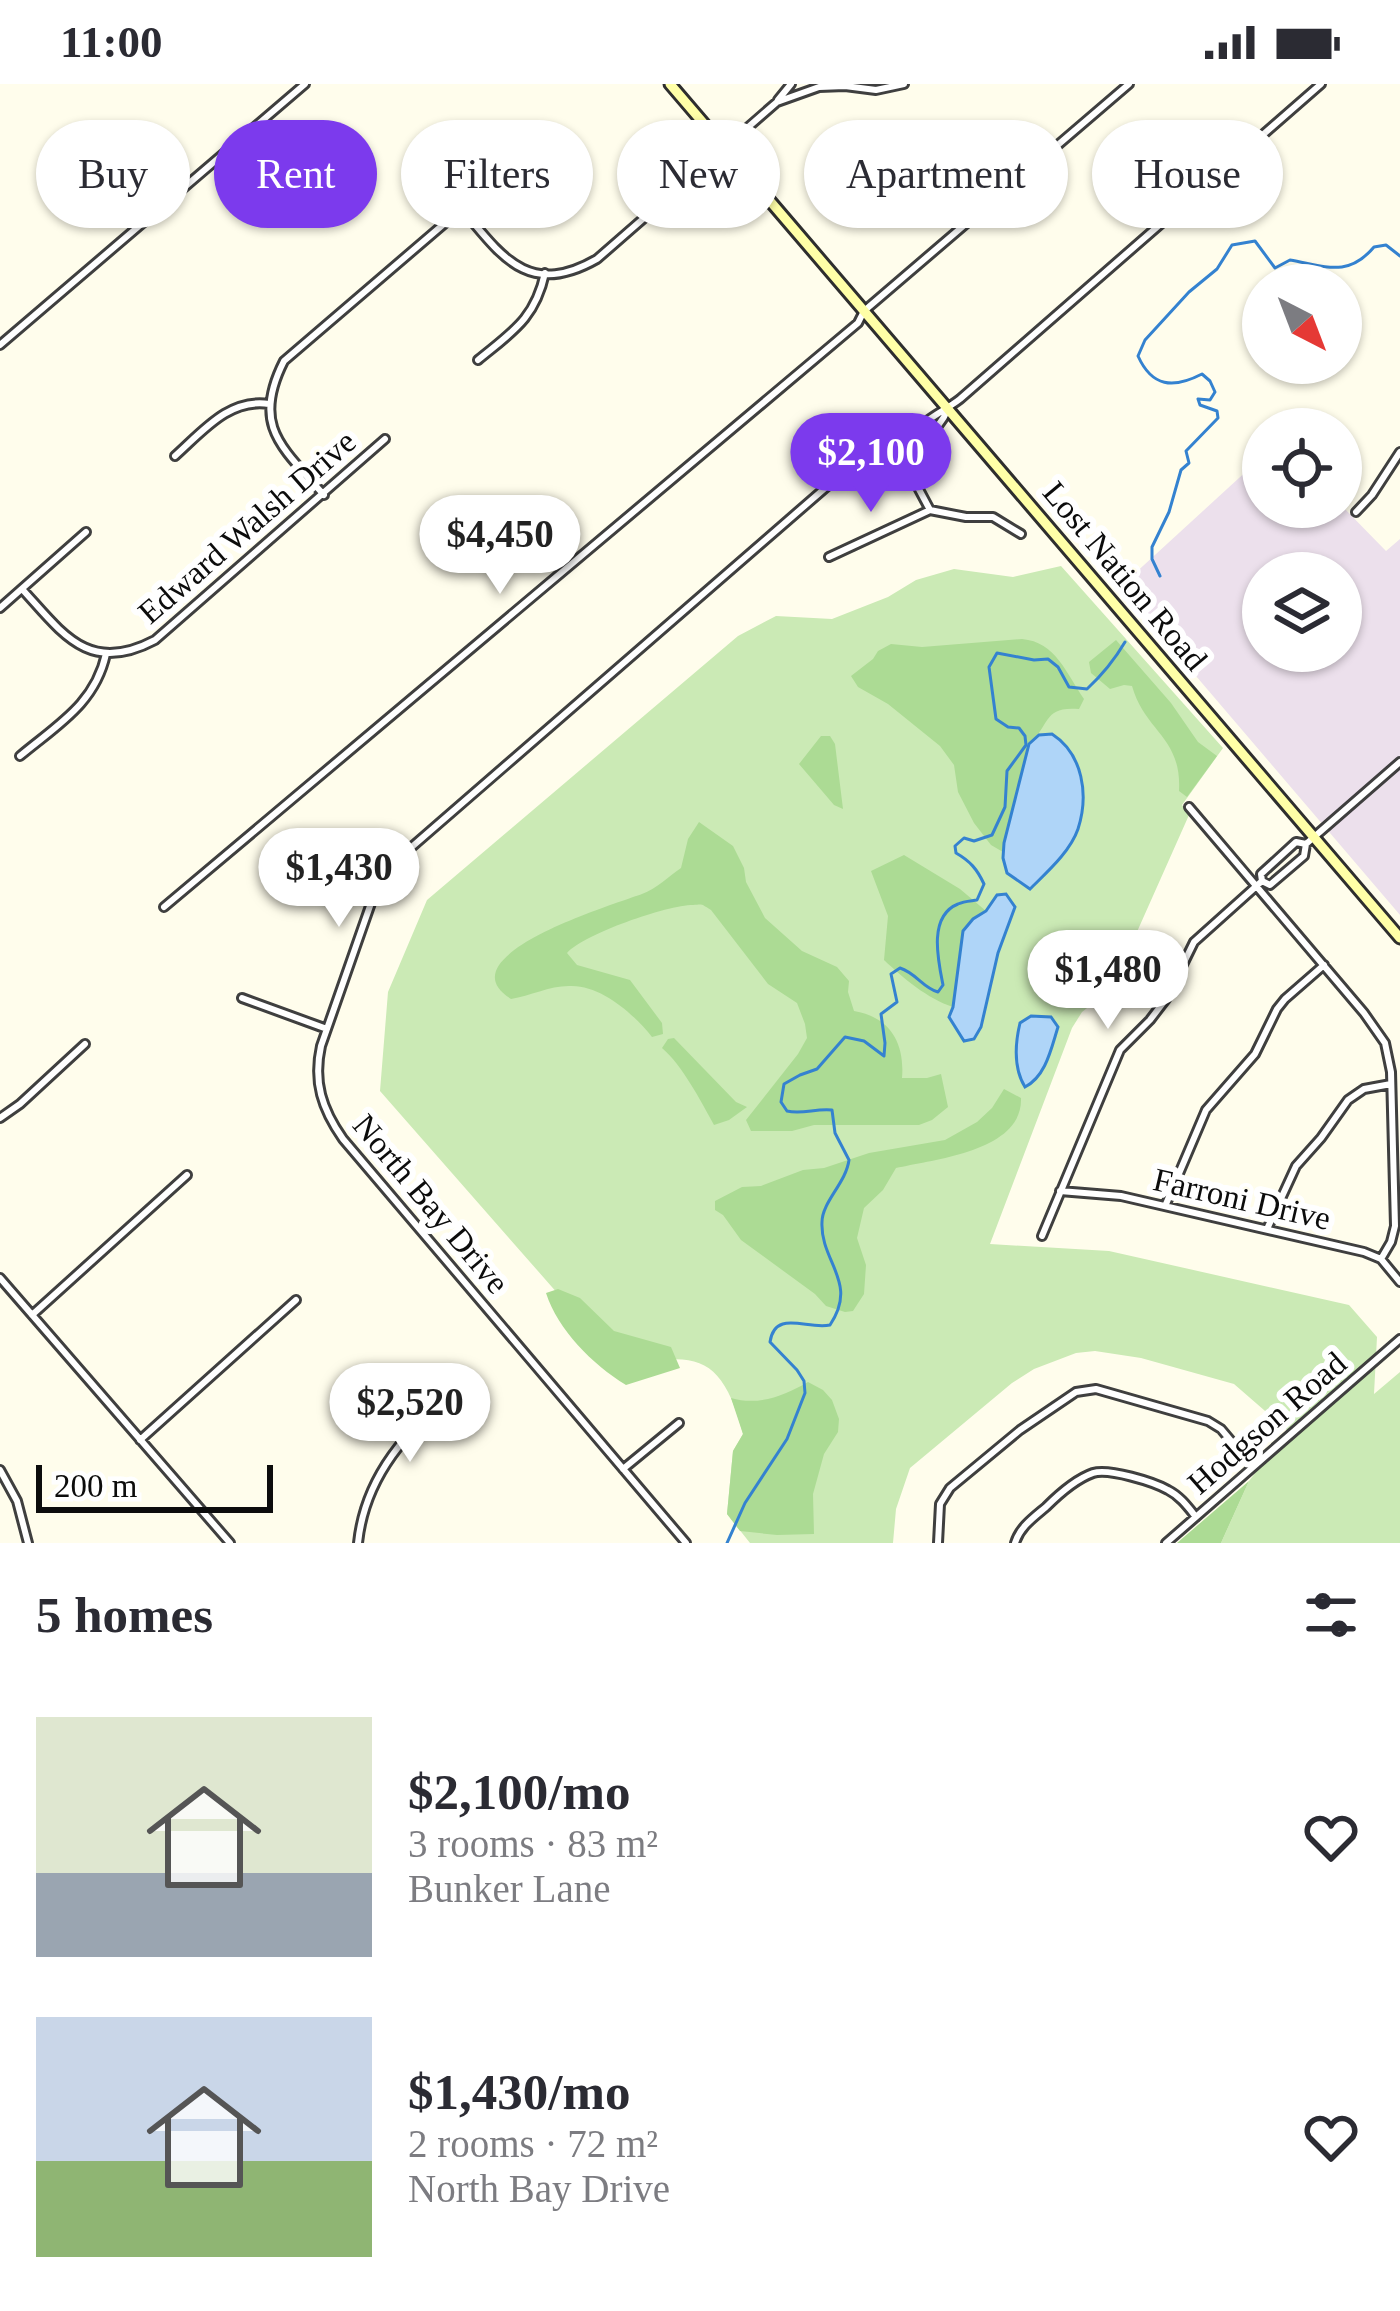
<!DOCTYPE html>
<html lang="en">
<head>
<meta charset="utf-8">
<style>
	:root { --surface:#fff; --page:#f2f2f3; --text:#2b2b33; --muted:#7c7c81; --accent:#7c3aed }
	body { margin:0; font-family:Georgia,serif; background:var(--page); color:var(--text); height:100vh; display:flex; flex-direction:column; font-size:45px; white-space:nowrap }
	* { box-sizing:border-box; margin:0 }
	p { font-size:39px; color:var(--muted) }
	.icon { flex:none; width:66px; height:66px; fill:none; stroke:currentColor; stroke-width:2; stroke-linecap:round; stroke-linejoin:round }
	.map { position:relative; height:1459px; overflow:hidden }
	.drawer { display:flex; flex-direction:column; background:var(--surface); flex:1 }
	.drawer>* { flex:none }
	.hud { position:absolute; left:36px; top:36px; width:1329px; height:108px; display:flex; gap:24px }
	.needle { width:78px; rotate:138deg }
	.fabs { position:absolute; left:1242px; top:180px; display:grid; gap:24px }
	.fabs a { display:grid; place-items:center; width:120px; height:120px; border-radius:50%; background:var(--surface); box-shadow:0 3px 9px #0004; font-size:60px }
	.scale { position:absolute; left:36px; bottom:30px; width:237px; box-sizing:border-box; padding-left:12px; border:6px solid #0c0c0c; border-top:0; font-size:33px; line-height:42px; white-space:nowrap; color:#0c0c0c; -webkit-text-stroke:9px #fff; paint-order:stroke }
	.price { position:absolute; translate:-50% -102px; padding:0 27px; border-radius:42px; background:#fff; color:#222; font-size:39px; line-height:78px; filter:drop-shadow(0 3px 6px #0008) }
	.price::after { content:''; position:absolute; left:50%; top:72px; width:36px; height:27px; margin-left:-18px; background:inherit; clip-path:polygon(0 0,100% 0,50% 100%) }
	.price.active { background:var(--accent); color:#fff }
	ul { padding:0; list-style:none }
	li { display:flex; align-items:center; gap:36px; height:300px; padding:0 36px }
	li span { display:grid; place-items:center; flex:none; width:336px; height:240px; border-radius:0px; color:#555 }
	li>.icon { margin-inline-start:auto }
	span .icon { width:144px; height:144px; fill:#fffc; stroke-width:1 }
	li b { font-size:51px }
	h2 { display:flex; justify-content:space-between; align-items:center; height:144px; padding:0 36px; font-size:51px }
	.tag { padding:0 42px; border-radius:54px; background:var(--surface); box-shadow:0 3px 9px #0004; font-size:42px; line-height:108px }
	.tag.active { background:var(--accent); color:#fff }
	.status { display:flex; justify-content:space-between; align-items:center; height:84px; padding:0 60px; background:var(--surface); direction:ltr }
	.status svg { height:33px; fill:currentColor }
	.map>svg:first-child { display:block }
</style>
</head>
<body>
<div class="status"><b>11:00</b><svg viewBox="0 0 49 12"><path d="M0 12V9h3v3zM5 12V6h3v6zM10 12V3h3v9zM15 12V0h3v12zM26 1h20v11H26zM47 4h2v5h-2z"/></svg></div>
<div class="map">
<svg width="1400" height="1459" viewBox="0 0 1400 1459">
	<rect width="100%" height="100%" fill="#fffdec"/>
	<!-- industrial -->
	<path fill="#ece0ec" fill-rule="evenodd" d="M1263,372V423L1341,421L1386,467L1400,455V831L1120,503ZM1263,489H1341V567H1263Z"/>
	<!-- green -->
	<path fill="#cbeab5" d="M1061,482L1223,664L1182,721L1189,731L1124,877L1106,909L1082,928L1072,944L990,1160L1109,1167L1349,1221L1377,1253L1374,1310L1400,1288V1459H1221L1249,1397L1288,1347L1234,1300L1141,1274L1095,1267L1076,1269L1034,1285L1012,1299L910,1384L896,1425L893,1459H750L727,1430L733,1367L743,1350C723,1272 696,1265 623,1284L380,1007L388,908L427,816L738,552L776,532L832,535L888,513L916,496L954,485L1013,493Z"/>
	<!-- forest -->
	<path fill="#acdb94" d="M1022,555C1056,558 1066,589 1084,615L1079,625C1043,622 1051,640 1029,660L1004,759L1003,768L991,761L974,739L958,708L954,681L940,662L888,620L858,603L851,592L873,575L878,567L891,560L922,563Z
		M1116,556L1171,619L1198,658L1217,672L1187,713L1179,707C1182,653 1145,648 1132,602L1124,601L1110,605L1091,589L1089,578Z
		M821,652H830L835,660L843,725L834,721L799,680Z
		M699,738L733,762L744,784L746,798L765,834L802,867L837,883L849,897L848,908L854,927C890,933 905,959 902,994H927L941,990L948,1023L932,1036L919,1041H814L792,1047H751L746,1036L798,970L807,954L805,940L797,919L768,900L711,826C701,820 704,820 693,821C667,821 584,850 567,869L577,881L630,896L662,939L663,950L652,953C634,930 600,900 569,902C549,902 530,912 511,915C442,872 615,820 642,810C656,805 669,792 681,784L688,755Z
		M904,771L960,805L986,827L973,835L963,847L953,923C928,915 903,894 884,876L888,832L871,787Z
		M674,954L736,1018L747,1023L729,1036L714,1041C701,1017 682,981 662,964L668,955Z
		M1004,1005L1021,1014C1023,1067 935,1075 896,1084L883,1106L864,1124L857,1154L866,1181L864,1210L853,1227L845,1228L826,1222L815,1210L741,1156L723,1131L715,1126V1117L742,1103L761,1102L803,1086L824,1084L869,1069L945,1056L977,1038L992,1024Z
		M558,1205L580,1214L614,1247L671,1263L680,1284L626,1301C592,1280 558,1246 546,1209Z
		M808,1298L823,1306L832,1316L839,1335L838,1348L824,1370L813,1410L814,1450L777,1451L740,1447L727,1430L733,1367L743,1350L731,1314C758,1322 784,1312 808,1298Z
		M1249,1397L1221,1459H1177Z"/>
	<!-- water -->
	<path fill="#afd5f8" stroke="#3482d0" stroke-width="3" d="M1052,650C1083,670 1089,711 1078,745C1070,768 1047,788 1030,805L1007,789L1003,774L1004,759L1029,660L1039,651Z
		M1006,810L1015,823L998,869L981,943L974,955L964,957L949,933L953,923L963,847L973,835L986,827L997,811Z
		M1031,932L1051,933L1058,943C1051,965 1046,992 1025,1003C1014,985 1015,960 1020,939Z"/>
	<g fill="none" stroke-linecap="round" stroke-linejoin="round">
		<!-- stream -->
		<path stroke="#3482d0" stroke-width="3" d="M1160,492L1152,475V463L1169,428L1181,386L1189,379L1186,367L1218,334L1217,327L1200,321L1198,315L1210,316L1215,308L1210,297L1202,290C1173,305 1152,303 1138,272L1145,256L1189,208L1217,185L1232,161L1255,157L1275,184L1290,176C1325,182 1348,194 1374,163L1386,161L1400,172
			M727,1459L745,1419L787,1355L805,1309L804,1297L797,1286L770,1258C775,1225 807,1246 830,1241C859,1198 820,1178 822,1138C822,1118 846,1099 849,1076L835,1049L832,1026C816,1024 802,1031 787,1027L781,1018L784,1000L800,991L817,985L845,953L864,957L884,972L885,959L881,930L897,918L891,890L900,884C916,889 923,904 938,908L943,901C938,876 928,832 958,820C964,817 971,817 977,816L984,800C977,785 970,777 956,769L955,762L964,754L974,757L992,751L1005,723L1007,687L1026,661L1025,652L1019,644L1008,643L996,635L989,583L997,569L1034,576L1048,575L1058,583L1069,603L1087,605C1101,592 1115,575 1125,558"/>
		<defs>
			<path id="street" d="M778,16L791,0
				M462,125C502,173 529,214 597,175L777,18L819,3L845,2L876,6L904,0
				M0,261L305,0
				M478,276C512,248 535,235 545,189
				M908,358C919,337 942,329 960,315L1321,0
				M898,366L930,426
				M175,372C203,347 229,314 269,320
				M324,411C282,363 251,342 284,277L529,67
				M1356,428L1372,411L1400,368
				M829,473L930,426L966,433H993L1021,450
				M22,505C63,550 89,591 155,556L385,355
				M0,524L86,448
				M20,672C57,641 95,620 106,570
				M1189,723L1364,929L1385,959L1391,988L1395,1142L1391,1158L1381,1175
				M1306,760L1400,678
				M164,823L858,239L864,227L1129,0
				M242,914L327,945
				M0,1034L20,1020L85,960
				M1060,1107L1121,1112L1364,1168L1381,1175L1400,1198
				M1166,1120L1206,1026L1255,970L1277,925L1285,915L1324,881
				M1267,1145L1296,1082L1321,1054L1348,1016L1364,1005L1391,1000
				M1042,1152L1120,966L1150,936L1166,915L1194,858L1262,797L1261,790L1296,758L1306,760L1304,772L1270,801L1262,797
				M0,1194L230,1459
				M32,1231L187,1091
				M140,1356L296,1216
				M623,1385L679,1339
				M0,1386L17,1417L28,1459
				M358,1459C365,1392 408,1344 459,1305
				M686,1459L343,1055C322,1025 313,998 321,962L377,802L391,781L839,392C849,385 861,374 873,369C904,357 932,362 948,325
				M938,1459L940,1420L950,1404L1020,1346L1076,1308L1096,1305L1208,1337L1221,1345L1253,1383
				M1015,1459C1020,1443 1033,1434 1046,1423C1059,1410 1076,1395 1093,1389C1109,1384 1154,1398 1168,1406C1180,1412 1188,1423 1196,1433
				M1166,1459L1400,1255"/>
			<path id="secondary" d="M670,0L1400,854"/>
		</defs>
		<!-- street casing -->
		<use href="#street" stroke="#3f3f3f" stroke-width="12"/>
		<!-- secondary casing -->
		<use href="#secondary" stroke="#2e2e2e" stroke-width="15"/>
		<!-- street -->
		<use href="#street" stroke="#fff" stroke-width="6"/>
		<!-- secondary -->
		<use href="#secondary" stroke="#ffffa7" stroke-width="9"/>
	</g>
	<g text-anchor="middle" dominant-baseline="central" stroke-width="12" stroke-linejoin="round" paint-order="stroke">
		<!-- street labels -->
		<g font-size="33" fill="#0c0c0c" stroke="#fff">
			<text transform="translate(247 443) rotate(-41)">Edward Walsh Drive</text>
			<text transform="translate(1125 492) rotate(50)">Lost Nation Road</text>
			<text transform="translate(1242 1115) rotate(13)">Farroni Drive</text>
			<text transform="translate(431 1120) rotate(50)">North Bay Drive</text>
			<text transform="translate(1267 1339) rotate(-41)">Hodgson Road</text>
		</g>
	</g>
</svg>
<div class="fabs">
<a><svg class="needle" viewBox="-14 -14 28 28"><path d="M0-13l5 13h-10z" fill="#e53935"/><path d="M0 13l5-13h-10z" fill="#7c7c81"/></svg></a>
<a><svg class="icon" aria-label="locate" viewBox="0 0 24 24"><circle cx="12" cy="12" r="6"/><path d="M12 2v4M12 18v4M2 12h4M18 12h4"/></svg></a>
<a><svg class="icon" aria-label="layers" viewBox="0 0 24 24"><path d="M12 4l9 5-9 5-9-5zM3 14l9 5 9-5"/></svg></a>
</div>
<div class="scale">200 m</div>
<b class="price active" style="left:871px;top:431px">$2,100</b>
<b class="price" style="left:500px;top:513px">$4,450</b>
<b class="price" style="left:339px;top:846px">$1,430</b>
<b class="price" style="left:1108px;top:948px">$1,480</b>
<b class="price" style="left:410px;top:1381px">$2,520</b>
<div class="hud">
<a class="tag">Buy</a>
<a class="tag active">Rent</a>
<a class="tag">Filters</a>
<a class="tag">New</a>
<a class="tag">Apartment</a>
<a class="tag">House</a>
</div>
</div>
<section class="drawer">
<h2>5 homes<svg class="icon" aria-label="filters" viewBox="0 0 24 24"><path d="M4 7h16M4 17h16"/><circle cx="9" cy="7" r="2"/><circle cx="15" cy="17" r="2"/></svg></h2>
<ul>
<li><span style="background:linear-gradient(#dfe7d0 65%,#9aa5b1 0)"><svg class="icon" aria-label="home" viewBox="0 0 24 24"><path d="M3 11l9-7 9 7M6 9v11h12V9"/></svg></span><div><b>$2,100/mo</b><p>3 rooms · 83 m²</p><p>Bunker Lane</p></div><svg class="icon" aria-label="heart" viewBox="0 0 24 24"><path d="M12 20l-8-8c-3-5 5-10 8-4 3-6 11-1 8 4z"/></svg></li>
<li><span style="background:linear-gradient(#c9d6e8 60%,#8fb573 0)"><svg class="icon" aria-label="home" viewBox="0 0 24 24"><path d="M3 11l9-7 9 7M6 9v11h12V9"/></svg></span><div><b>$1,430/mo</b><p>2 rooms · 72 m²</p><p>North Bay Drive</p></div><svg class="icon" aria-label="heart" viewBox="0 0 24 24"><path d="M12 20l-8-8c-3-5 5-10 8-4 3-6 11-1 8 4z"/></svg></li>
</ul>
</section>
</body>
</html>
